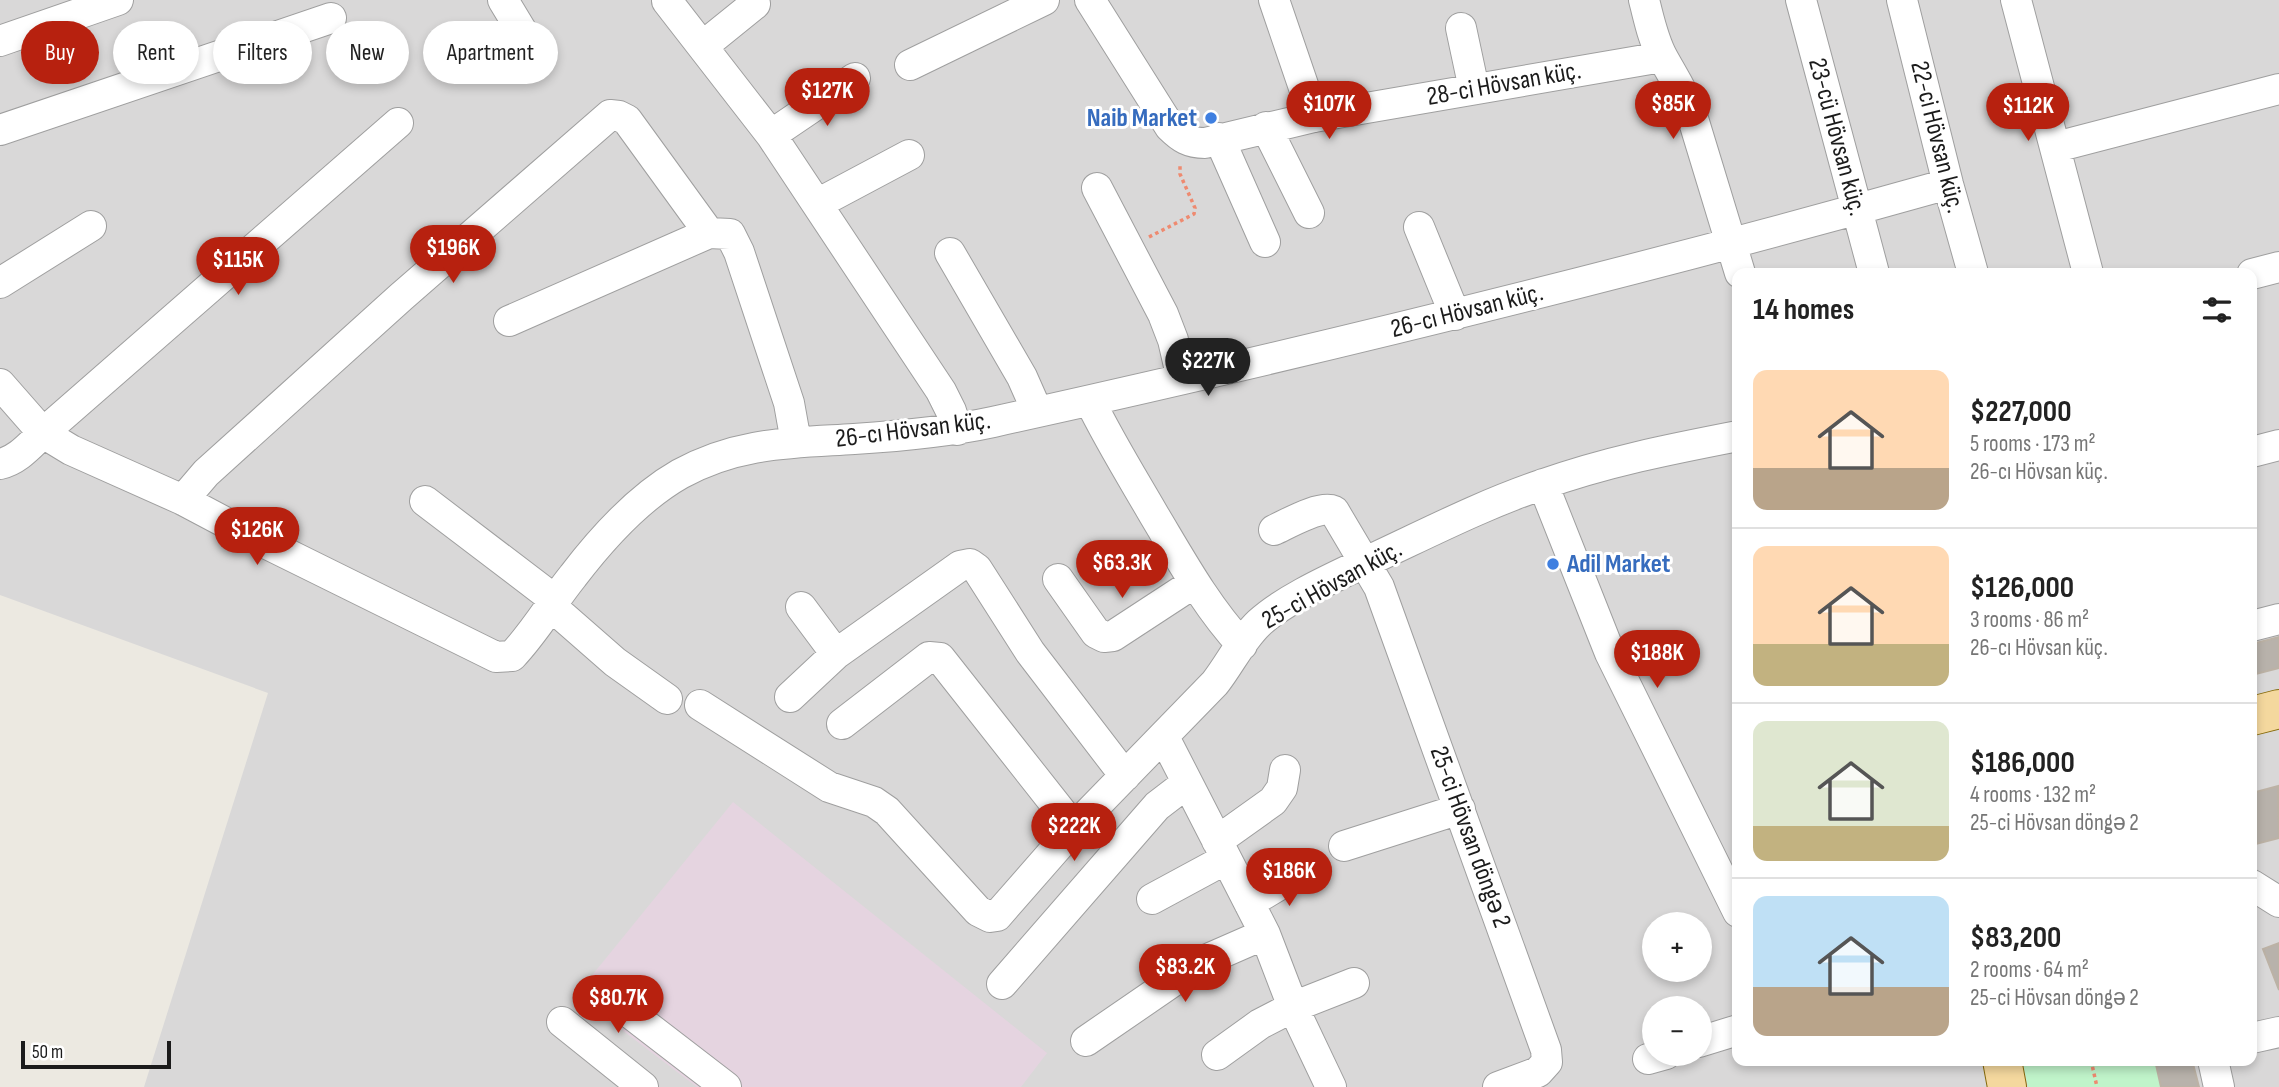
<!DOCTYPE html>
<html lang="en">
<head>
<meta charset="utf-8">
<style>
	:root { --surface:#fff; --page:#f6f6f6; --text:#222; --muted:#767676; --line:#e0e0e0; --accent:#b7210f }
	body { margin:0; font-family:"Sofia Sans Condensed",sans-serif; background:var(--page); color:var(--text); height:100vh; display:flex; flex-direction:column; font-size:26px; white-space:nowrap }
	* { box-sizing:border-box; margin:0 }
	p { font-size:23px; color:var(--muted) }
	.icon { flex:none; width:38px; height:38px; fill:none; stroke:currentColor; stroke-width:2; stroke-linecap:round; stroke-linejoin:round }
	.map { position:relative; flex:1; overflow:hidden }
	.side { position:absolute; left:1732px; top:268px; width:525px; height:798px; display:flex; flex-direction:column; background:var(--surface); border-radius:14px; box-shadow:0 4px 10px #0003 }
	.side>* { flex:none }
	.guide { position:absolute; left:21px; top:21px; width:665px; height:63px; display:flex; gap:14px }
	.buttons { position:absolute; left:1642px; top:912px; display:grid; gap:14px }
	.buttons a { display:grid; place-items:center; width:70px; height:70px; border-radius:50%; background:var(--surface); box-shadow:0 4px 10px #0003; font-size:35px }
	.scale { position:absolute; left:21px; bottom:18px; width:150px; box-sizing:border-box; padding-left:7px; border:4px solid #1b1b1b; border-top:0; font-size:19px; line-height:24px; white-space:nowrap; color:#1b1b1b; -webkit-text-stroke:5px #fff; paint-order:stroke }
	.price { position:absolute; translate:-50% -60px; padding:0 16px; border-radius:24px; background:var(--accent); color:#fff; font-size:23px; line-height:46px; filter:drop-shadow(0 2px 4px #0008) }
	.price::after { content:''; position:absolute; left:50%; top:42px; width:21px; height:16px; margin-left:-10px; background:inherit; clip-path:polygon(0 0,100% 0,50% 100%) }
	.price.current { background:#222; color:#fff }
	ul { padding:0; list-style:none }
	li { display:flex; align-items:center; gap:21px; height:175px; padding:0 21px }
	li+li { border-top:2px solid var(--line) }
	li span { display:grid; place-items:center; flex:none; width:196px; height:140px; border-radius:14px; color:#555 }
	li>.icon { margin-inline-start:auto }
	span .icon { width:84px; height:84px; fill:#fffc; stroke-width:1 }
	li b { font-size:30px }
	h2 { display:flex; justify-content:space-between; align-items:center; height:84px; padding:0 21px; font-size:30px }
	.chip { padding:0 24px; border-radius:32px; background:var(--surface); box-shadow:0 4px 10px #0003; font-size:24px; line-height:63px }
	.chip.current { background:var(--accent); color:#fff }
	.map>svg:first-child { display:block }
</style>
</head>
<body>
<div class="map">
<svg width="2279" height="1087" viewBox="0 0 2279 1087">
	<rect width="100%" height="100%" fill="#ece9e1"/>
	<!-- residential -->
	<path fill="#d9d8d8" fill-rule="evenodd" d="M0,0H2279V1087H144L268,693L0,595ZM1738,273H2252V1060H1738ZM1654,924H1699V970H1654ZM1654,1008H1699V1054H1654Z"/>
	<!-- industrial -->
	<path fill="#e5d4e0" d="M733,802L1047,1053L1021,1087H697L576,995Z"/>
	<!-- park -->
	<path fill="#c0f4ca" d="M2022,1061H2155L2161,1087H2028Z"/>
	<!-- building -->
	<path fill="#b8b2ab" stroke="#bcb2a5" stroke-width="2" d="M2279,637V668L2252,675V644Z
		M2278,786L2279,838L2252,845V793Z
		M2279,943V990L2263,949Z
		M2155,1060H2192L2199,1087H2161Z"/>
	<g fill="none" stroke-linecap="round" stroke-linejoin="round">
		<defs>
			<path id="minor" d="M503,0L535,53
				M1090,0L1170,127C1181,138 1189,143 1205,143L1314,117L1662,57
				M1274,0L1314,117
				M1644,0C1649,19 1653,40 1663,58C1674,78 1682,89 1691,112L1740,273
				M1801,0L1874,273
				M1902,0L1948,184L1973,273
				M2016,0L2088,273
				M667,1L771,135L941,391L951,411L957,430
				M1461,28L1474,89
				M0,41L118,0
				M703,46L755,4
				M910,65L1044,0
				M1266,127L1309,213
				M0,130L331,18
				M771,135L855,78
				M1219,138L1265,242
				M2056,147L2279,89
				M1097,188L1163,314L1173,340L1182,379
				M817,204L909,155
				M1419,227L1455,315
				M950,253L1022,377L1037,411
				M2252,274L2279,267
				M0,283L91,226
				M509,321L709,233L730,234L739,252L789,403L796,442
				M0,384L43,433L398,123
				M1090,401C1109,440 1132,477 1154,515C1181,560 1206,606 1242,645
				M2252,452L2279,445
				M0,464C18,460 30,445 43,433L71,450L183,500L251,536L496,657L512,656C535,632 552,602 573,576C602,538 638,498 680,474C738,442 791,443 854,439C901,436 947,432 993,422C1314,351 1632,273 1948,184
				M1543,484L1610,653L1738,912
				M183,500L206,473L401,297L610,115L619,116L627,120L709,233
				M425,501L555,600
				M1274,530C1289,523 1320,505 1334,511L1379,587L1546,1050L1547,1062L1538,1072L1498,1087
				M1058,579L1096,633L1104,637L1113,636L1194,583
				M551,606L615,662L667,699
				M801,607L836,654
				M2252,626L2279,619
				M790,697L836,654L960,566L970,564L977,569L1030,652L1125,776
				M700,705L829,787L874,802L887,811L978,911L990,917L997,916L1074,828L1215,683C1230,664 1241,640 1259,623C1286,598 1337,576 1370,560C1426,534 1482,505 1541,485C1605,462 1671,449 1738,436
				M842,724L929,657L940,658L1074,828
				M1164,737L1265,934L1293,1007L1331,1087
				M1217,841L1273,801L1282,788L1285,770
				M1344,846L1460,809
				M2252,885L2279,902
				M1152,899L1226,859
				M1249,903L1304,870
				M1002,984L1157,806L1187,783
				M604,993L726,1087
				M562,1022L643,1087
				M2252,1038L2279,1032
				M1086,1041L1201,962L1265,934
				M1699,1042L1738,1030
				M1217,1055L1260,1024L1293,1007L1354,983
				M1648,1059L1666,1054
				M2213,1060L2219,1087"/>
			<path id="major" d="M2252,716L2279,709
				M2002,1060L2007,1087"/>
		</defs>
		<!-- minor casing -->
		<use href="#minor" stroke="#9f9f9f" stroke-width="32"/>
		<!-- major casing -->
		<use href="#major" stroke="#876b0b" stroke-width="40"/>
		<!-- path -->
		<path stroke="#ee8a70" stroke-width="3.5" stroke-dasharray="3.5 3.5" stroke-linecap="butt" d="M1149,237L1194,214L1195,208L1180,174V163
			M2091,1060L2097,1087"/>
		<!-- minor -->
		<use href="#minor" stroke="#fff" stroke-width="30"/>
		<!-- major -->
		<use href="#major" stroke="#f4d89e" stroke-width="38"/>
	</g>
	<!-- markers -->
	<g fill="#3f7fe0" stroke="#fff" stroke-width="2.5">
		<circle cx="1211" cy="118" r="7"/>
		<circle cx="1553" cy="564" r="7"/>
	</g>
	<g text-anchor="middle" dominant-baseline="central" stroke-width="6" stroke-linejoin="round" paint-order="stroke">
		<!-- street labels -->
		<g font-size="26" fill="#1b1b1b" stroke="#fff">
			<text transform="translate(1504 84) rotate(-10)">28-ci Hövsan küç.</text>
			<text transform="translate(1837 137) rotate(75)">23-cü Hövsan küç.</text>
			<text transform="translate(1937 137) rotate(76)">22-ci Hövsan küç.</text>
			<text transform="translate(1467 311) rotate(-14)">26-cı Hövsan küç.</text>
			<text transform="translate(913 430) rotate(-7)">26-cı Hövsan küç.</text>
			<text transform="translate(1332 585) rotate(-29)">25-ci Hövsan küç.</text>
			<text transform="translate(1470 837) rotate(70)">25-ci Hövsan döngə 2</text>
		</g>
		<!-- shop labels -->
		<g font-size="26" font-weight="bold" fill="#366cbe" stroke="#fff" text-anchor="end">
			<text x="1197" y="118">Naib Market</text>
			<text x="1567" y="564" text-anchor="start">Adil Market</text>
		</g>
	</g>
</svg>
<div class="buttons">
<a>+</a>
<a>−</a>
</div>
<div class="scale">50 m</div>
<b class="price" style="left:827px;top:128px">$127K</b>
<b class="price" style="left:1329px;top:141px">$107K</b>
<b class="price" style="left:1673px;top:141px">$85K</b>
<b class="price" style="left:2028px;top:143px">$112K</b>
<b class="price" style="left:453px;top:285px">$196K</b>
<b class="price" style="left:238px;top:297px">$115K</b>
<b class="price current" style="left:1208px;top:398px">$227K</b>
<b class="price" style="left:257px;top:567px">$126K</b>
<b class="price" style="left:1122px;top:600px">$63.3K</b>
<b class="price" style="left:1657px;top:690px">$188K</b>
<b class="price" style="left:1074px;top:863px">$222K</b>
<b class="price" style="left:1289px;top:908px">$186K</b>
<b class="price" style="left:1185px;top:1004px">$83.2K</b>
<b class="price" style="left:618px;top:1035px">$80.7K</b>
<div class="guide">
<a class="chip current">Buy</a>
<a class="chip">Rent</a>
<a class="chip">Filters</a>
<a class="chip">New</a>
<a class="chip">Apartment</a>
</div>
<section class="side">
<h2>14 homes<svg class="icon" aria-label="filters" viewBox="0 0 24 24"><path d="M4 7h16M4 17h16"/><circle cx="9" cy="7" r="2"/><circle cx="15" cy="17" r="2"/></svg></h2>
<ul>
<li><span style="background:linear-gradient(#ffd9b3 70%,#b9a48a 0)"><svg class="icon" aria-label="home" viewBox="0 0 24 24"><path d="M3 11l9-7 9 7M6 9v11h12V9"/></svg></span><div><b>$227,000</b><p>5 rooms · 173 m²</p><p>26-cı Hövsan küç.</p></div></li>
<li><span style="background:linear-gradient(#ffd9b3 70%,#c2b280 0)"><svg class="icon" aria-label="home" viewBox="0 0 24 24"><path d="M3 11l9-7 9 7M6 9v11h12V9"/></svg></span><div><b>$126,000</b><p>3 rooms · 86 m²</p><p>26-cı Hövsan küç.</p></div></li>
<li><span style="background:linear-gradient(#dfe7d0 75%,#c2b280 0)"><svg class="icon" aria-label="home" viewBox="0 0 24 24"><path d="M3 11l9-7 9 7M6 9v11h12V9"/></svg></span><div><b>$186,000</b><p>4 rooms · 132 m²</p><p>25-ci Hövsan döngə 2</p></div></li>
<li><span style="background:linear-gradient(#bfe0f5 65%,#b9a48a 0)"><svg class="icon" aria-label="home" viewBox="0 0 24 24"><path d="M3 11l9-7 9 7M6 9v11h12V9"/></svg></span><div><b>$83,200</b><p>2 rooms · 64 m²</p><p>25-ci Hövsan döngə 2</p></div></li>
</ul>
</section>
</div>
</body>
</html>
